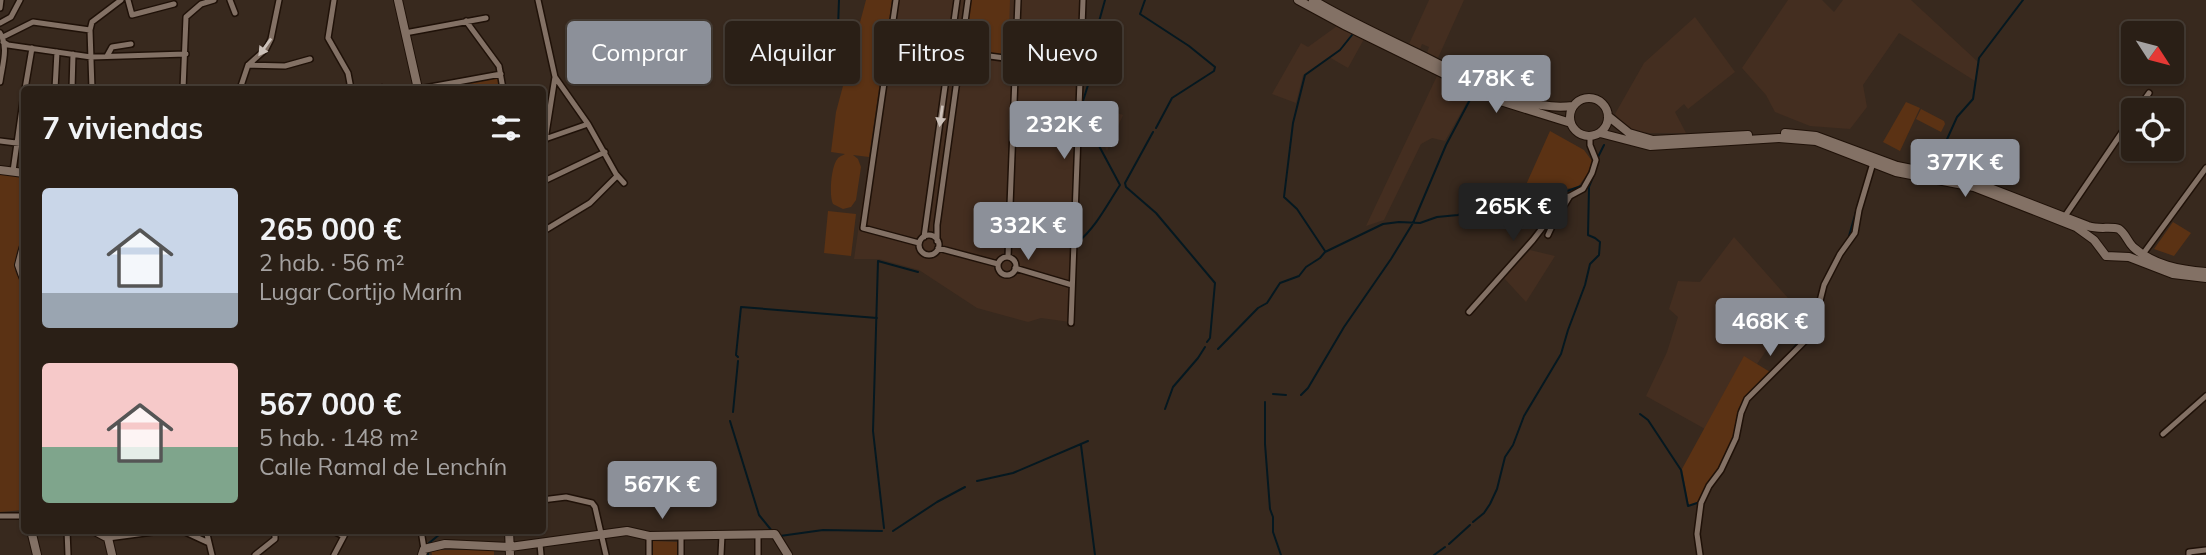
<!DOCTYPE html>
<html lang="es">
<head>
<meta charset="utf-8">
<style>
	:root { --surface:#2a1f16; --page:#32271f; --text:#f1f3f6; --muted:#a5a2a1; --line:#463d35; --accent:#8c9099 }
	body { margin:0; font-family:Mulish,sans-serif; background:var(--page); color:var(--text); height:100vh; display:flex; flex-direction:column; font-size:26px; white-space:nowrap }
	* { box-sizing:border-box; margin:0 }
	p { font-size:23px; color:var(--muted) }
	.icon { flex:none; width:38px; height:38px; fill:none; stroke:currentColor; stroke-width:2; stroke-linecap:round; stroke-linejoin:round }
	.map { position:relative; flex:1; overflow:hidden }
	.side { position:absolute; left:21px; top:86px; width:525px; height:448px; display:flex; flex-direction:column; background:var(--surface); border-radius:7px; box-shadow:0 2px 5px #0004,0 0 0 2px var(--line) }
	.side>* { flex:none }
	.hud { position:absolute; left:567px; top:21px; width:665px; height:63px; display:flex; gap:14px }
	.needle { width:46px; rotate:126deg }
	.fabs { position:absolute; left:2121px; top:21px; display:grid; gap:14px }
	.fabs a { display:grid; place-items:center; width:63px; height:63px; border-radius:7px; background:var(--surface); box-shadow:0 2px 5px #0004,0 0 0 2px var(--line); font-size:35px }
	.price { position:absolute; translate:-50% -60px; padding:0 16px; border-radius:7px; background:var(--accent); color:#fff; font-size:23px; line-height:46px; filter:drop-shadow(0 2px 4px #0008) }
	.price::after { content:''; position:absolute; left:50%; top:42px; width:21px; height:16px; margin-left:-10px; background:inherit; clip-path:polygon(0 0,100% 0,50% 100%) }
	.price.current { background:#222; color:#fff }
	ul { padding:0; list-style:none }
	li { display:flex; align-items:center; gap:21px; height:175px; padding:0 21px }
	li span { display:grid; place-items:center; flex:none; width:196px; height:140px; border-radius:7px; color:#555 }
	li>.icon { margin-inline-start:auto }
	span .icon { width:84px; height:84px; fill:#fffc; stroke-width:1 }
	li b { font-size:30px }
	h2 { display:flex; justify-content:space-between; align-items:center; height:84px; padding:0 21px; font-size:30px }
	.chip { padding:0 24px; border-radius:7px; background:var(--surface); box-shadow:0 2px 5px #0004,0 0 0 2px var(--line); font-size:24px; line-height:63px }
	.chip.current { background:var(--accent); color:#fff }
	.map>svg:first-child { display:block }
</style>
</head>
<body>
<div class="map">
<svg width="2206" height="555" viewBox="0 0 2206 555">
	<rect width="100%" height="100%" fill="#38291e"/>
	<!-- built -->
	<path fill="#442e20" d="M892,0H1086L1070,322L1041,318L1028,322L977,308L919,270L879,259H854Z
		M1429,0H1464L1438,58L1427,53L1429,47L1422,44L1420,49L1409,44Z
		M1788,0H1822L1834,12L1843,0H1911L1978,62L1975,81L1899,33L1863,85L1867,107L1850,129L1810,126L1775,112L1766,95L1742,68Z
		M1695,17L1735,72L1688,109L1684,104L1675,112L1686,133H1649L1632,130L1623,124L1615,114L1644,63Z
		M1337,26L1364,39L1348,68L1329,57L1303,75L1296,103L1272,94L1301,43L1308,47Z
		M1437,76L1472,93L1445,141L1432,138L1421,144L1384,220L1366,226Z
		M1087,103L1123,115L1107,151L1091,120Z
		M1734,237L1796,307L1757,364L1744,357L1705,429L1646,396L1667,352L1678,317L1669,309L1678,281L1700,282Z
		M1530,250L1555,256L1526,302L1504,278Z"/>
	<!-- green -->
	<path fill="#5b3214" d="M866,0H892L869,157L853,155L858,159L861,167L856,200L851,207L843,209L833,204C829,196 831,170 836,161C838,157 841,156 845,154L831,152L836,112Z
		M971,0H1010L1008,55L965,49Z
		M499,78L500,89H456L458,84Z
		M1906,102L1920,108L1900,151L1883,142Z
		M1921,109L1944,121L1945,124L1941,132L1916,119Z
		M1550,131L1584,150L1592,161L1588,173L1578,187L1521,196Z
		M0,174L24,177C24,194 25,211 24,228C22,242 15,251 15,265C14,273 19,279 24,284V510L0,512Z
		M828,211L856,214L851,256L824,253Z
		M2173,222L2191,233L2174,256L2154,249Z
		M1744,356L1770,372L1747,395L1738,409L1735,435L1720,470L1700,502L1689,506L1682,469Z
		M653,541L678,542V555H653Z
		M431,550H494V555H432Z"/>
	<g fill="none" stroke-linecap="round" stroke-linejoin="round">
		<!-- stream -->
		<path stroke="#051820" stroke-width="2" d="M839,0L838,28C844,35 844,43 852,49
			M1145,0L1140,14L1189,46L1215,67L1214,71L1172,98L1156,128
			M1083,101L1093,69L1095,36L1105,0
			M1153,132L1125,183L1126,187L1156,213L1215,283L1210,338L1207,342
			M1598,157L1604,145
			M1935,166L1957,117L1973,99L1979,58L2023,0
			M1849,236L1859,201
			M1078,242C1096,227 1107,205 1120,185L1083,116
			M1325,251L1297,209L1284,197L1293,123L1305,75L1340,50L1352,35
			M1826,275L1832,265
			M1218,349L1258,308L1267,303L1280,283L1299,276L1306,267L1320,258L1325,252L1383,224L1399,222L1420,223L1437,217L1458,215L1470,210L1516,200L1562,193L1581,186
			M1788,355L1811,327
			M738,357L736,355L741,307L877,318
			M1273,394L1286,395
			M1301,395L1308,388L1344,327L1391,259L1413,223L1446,145L1473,94
			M1265,402V444L1270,509L1273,517V532L1281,555
			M1165,409L1173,387L1198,358L1205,347
			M733,412L738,361
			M1640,414L1648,420L1681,470L1688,506L1700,502
			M730,421L759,515L772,531
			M1081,445L1095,555
			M977,481L1013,473L1088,441
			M1473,522L1484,513L1490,504L1497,489L1505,457L1513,445L1524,416L1561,354L1568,330L1585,285L1590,264L1599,255L1600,242L1595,238L1588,235L1589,187L1595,172
			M884,528L873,431L878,261L918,272
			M893,531L937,502L965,487
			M780,536L823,530L882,531
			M429,543L445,530
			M1449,544L1470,525
			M428,552V555
			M1434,555L1445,547"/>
		<defs>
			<path id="street" d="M128,0L132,15L174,4
				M230,0L235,13
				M334,0L328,38L348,73L351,89
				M538,0L555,77L588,124L616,174L624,183
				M896,0L863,228L919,243
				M0,8L1,0
				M466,21L499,66L503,89
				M0,23L11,17L20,0
				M0,33C9,47 2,66 0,82
				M405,33L486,18
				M3,37L33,22L90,30
				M3,42L8,45L91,57L186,54
				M890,43L1080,68
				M107,56L112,47L131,44
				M248,65L285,66L310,59
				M382,88L383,89
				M25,89L32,48
				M55,89L57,52
				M72,89L73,54
				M92,89L90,30L92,22L121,0
				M183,89L186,17L201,4L214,0
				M240,89L248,65L266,49L271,39L279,0
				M419,89L501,74
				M2137,110L2149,93
				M542,140L588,124
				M545,140L555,77
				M0,141L24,144
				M13,171L24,94
				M542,182L605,152
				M2065,216L2133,116
				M542,232L590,203L617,176
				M1548,235L1554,222L1570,196L1583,189L1592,173L1596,160L1590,145V136
				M919 245a10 10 0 1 1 20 0a10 10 0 1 1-20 0Z
				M924,237L957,0
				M937,241V225L968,0
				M938,248L998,264
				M2143,254L2206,168
				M1008,257L1018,0
				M998 266a9 9 0 1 1 18 0a9 9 0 1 1-18 0Z
				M1015,268L1072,285
				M1469,312L1533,240L1566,197L1570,196
				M1071,323L1083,0
				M2163,434L2206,396
				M542,500L566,497L592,503L595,507L606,555
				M0,516H24
				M67,530L68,555
				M181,530L209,543
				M206,530L212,555
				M331,530L344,536L347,530
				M421,530L424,549
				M758,534V555
				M681,535V555
				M108,538L168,530
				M540,544L541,555
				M255,555L275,539V530
				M334,555L344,536
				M649,555V536
				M721,555L722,535
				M1700,555L1697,534L1701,503L1709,486L1721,470L1736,438L1741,413L1747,399L1809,337L1818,317L1820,301L1824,285L1840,254L1855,233L1859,210L1873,163
				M2189,555V552L2206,550"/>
			<path id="secondary" d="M398,0L418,89
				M1298,0L1346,26L1497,100L1571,123
				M1313,0C1348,21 1386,38 1423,56C1470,79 1519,112 1573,106
				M1570 117a19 19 0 1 1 38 0a19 19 0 1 1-38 0Z
				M1608,116L1629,133L1653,140L1748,135
				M1600,133L1650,146L1779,138L1816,141L1896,172L1974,187L2076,227L2094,240L2106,256L2129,257L2173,274L2206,278
				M1785,133L1816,136L1897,166L1972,181L2088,226C2100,230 2110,226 2119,229C2126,234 2127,241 2133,247C2153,265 2180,270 2206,272
				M0,170L24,173
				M24,246L19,265L24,279
				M31,530L37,555
				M93,530L108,538L112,555
				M509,530L510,555
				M422,555L424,549L445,544L510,547L627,531L649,536L775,534L788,555"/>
		</defs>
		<!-- street casing -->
		<use href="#street" stroke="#1f1108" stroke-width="8"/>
		<!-- secondary casing -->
		<use href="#secondary" stroke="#1f1108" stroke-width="10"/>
		<!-- street -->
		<use href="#street" stroke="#837165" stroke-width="5"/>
		<!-- secondary -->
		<use href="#secondary" stroke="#837165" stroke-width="8"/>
	</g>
	<!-- one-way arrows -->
	<defs><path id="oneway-solid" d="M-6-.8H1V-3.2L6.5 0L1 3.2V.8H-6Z" transform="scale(1.75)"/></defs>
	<g fill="#ccc1b9">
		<use href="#oneway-solid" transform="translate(265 47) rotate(126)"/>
		<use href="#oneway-solid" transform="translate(941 116) rotate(98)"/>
	</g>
</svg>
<div class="fabs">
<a><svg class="needle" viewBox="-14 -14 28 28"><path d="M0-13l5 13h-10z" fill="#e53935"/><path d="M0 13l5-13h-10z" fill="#a5a2a1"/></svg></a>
<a><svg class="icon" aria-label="locate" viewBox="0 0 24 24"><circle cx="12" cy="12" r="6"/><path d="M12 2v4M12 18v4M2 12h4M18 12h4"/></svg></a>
</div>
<b class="price" style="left:1496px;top:115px">478K €</b>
<b class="price" style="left:1064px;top:161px">232K €</b>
<b class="price" style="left:1965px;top:199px">377K €</b>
<b class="price current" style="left:1513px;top:243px">265K €</b>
<b class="price" style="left:1028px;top:262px">332K €</b>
<b class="price" style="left:1770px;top:358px">468K €</b>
<b class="price" style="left:662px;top:521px">567K €</b>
<div class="hud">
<a class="chip current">Comprar</a>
<a class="chip">Alquilar</a>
<a class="chip">Filtros</a>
<a class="chip">Nuevo</a>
</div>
<section class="side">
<h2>7 viviendas<svg class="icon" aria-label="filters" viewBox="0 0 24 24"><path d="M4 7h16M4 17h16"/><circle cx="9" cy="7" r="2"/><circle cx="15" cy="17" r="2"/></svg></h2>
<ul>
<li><span style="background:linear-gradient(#c9d6e8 75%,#9aa5b1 0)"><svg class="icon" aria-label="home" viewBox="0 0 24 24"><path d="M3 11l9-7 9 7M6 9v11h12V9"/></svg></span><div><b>265 000 €</b><p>2 hab. · 56 m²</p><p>Lugar Cortijo Marín</p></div></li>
<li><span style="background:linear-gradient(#f6c9c9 60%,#7fa58c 0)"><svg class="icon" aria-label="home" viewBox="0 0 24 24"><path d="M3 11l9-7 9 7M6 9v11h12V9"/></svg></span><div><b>567 000 €</b><p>5 hab. · 148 m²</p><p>Calle Ramal de Lenchín</p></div></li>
</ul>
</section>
</div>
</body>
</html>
